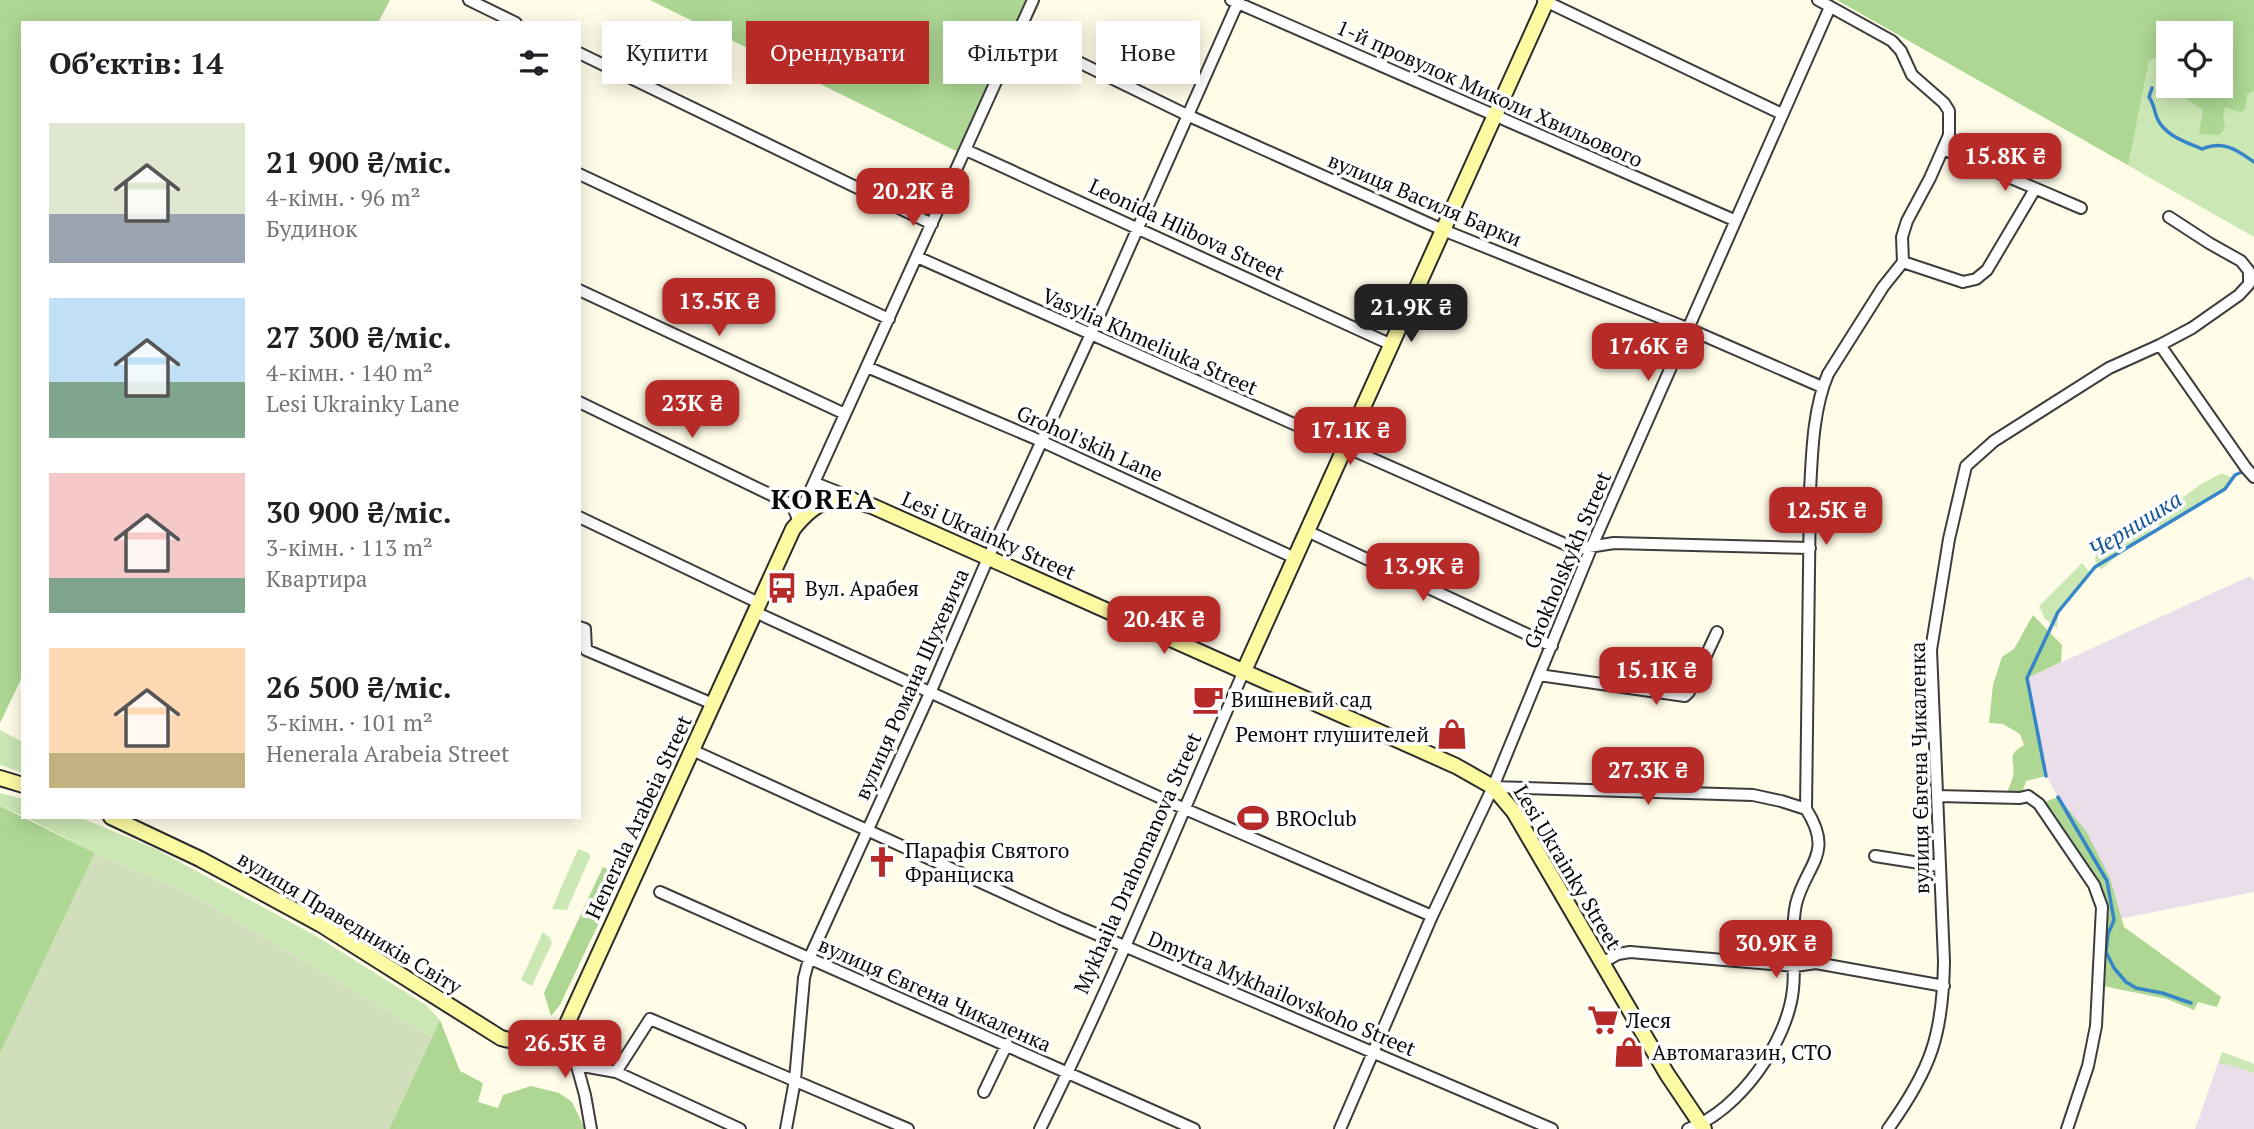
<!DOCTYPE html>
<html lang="uk">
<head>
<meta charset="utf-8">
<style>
	:root { --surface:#fff; --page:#f6f6f6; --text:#202124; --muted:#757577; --accent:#b62a27 }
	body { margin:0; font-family:"PT Serif",serif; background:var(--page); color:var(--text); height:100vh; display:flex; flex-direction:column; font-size:26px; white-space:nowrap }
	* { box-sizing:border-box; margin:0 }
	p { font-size:23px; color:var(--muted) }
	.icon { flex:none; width:38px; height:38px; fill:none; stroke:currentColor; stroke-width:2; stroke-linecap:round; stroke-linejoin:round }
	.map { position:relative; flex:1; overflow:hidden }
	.details { position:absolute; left:21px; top:21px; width:560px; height:798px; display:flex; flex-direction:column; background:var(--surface); border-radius:0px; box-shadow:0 4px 18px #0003 }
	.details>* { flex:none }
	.guide { position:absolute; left:602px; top:21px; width:665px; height:63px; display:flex; gap:14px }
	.buttons { position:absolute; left:2156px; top:21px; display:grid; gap:14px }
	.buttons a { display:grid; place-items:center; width:77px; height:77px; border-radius:0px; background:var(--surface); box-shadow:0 4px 18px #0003; font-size:35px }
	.price { position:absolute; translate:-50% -60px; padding:0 16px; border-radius:14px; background:var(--accent); color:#fff; font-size:23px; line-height:46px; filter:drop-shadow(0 2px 4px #0008) }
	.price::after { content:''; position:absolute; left:50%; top:42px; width:21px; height:16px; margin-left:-10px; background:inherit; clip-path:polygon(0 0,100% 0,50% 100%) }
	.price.selected { background:#222; color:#fff }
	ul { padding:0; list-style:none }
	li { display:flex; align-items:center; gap:21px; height:175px; padding:0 28px }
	li span { display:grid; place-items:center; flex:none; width:196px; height:140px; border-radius:0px; color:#555 }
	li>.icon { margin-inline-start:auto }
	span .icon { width:84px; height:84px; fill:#fffc; stroke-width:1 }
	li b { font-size:30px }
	h2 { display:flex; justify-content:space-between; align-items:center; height:84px; padding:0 28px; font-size:30px }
	.chip { padding:0 24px; border-radius:0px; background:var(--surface); box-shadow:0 4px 18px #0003; font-size:24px; line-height:63px }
	.chip.selected { background:var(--accent); color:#fff }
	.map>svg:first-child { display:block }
</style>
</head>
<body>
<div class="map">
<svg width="2254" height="1129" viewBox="0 0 2254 1129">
	<rect width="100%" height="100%" fill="#fffce8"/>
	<!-- industrial -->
	<path fill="#e9dee9" d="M2250,576L2254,581V892L2114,920L2107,881L2046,776L2027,678Z
		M2222,1052L2254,1064V1129H2195Z"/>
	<!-- green -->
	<path fill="#cbe7b4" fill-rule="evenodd" d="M1837,0H2254V237ZM2168,33H2221V86H2168Z
		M2222,473L2233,478L2225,489L2160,527L2156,520L2158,516L2201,484Z
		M2147,524L2150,528V532L2132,543L2101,570L2095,560L2096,553Z
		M2082,563L2090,573L2058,612L2057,628L2045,619L2039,606Z
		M0,730L23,742V773L0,765Z
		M0,793L23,799V816L0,806Z
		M25,817H79L156,849L316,936L426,1005L440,1020L432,1037L192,894L95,853Z
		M578,849L589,853L590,857L567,910L552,909Z
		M543,932L550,938L552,943L532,986L521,980Z
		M2222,1052L2254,1064V1073L2230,1065L2219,1064Z"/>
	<!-- forest -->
	<path fill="#add793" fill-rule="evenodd" d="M0,0H390L378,23H23V675L0,723Z
		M650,0H1033L964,155Z
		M1837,0H2254V91L2247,94L2245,109L2240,112L2225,107L2223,118L2225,128L2219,135L2199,134L2203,110L2177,93L2159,87L2156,58L2149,60L2128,165ZM2168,33H2221V86H2168Z
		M2033,615L2062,645L2061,662L2027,678L2046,776L2026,781L2022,793H2007C2009,787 2012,781 2013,776C2016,759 2005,756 2024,745L2020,734L2003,724L1989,723L1993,685L2002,657L2014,649Z
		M2058,797L2086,831L2110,878L2124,927L2221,997L2217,1007L2198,1002L2194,1010L2167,999L2098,985L2102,907L2039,804Z
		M0,806L95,853L0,1054Z
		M603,867L621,876L560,1005L551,1016L544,993Z
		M440,1020L460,1071L483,1083L478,1102L498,1108L503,1095L531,1086L559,1093L572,1102L585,1129H389Z"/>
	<!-- cemetery -->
	<path fill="#d0debc" d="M95,853L192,894L432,1037L389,1129H0V1054Z"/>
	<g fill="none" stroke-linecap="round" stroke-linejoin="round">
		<!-- stream -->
		<path stroke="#3785c9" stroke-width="3.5" d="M2152,88L2149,97C2154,104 2154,110 2157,118C2165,136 2186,142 2202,149C2224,140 2237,150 2254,162
			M2046,776L2027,678L2058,612L2095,567L2225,489L2235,475L2242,472
			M2058,797L2107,881L2114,920L2108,934L2106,952L2114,968L2126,982L2136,988L2162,993L2191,1003"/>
		<defs>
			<path id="street" d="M469,0L516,23
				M1231,0L1734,220
				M1543,0L1782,114
				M1019,33L1187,115L1443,230L1689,329L1822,387
				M579,53L932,224
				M1943,149L2081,208
				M966,150L1392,345
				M579,174L889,319
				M917,257L1576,549L1614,543L1810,548
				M1903,262L1963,282L1976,279L1987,270L2035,189
				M579,290L845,414
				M2160,345L2246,468L2254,477
				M867,367L1041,441L1295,558
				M579,402L792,505L798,519
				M815,483L853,498
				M579,517L759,603
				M797,520L1033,0
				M1307,531L1552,646
				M755,612L1185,809L1432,916
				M579,627L585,629L586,650L713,704
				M1539,675L1685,696L1689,692L1717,632
				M692,750L1061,919L1552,1129
				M1493,787L1753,795L1781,801L1806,809
				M1937,796L2020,798L2028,796L2039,804L2094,885L2102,907L2096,1026L2088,1066L2067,1129
				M1875,856L1939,866
				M660,892L1194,1129
				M1602,963L1618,954L1630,952L1795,966L1816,963L1944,986
				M566,1026L585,1095L591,1129
				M531,1043L577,1065L616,1072L740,1129
				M616,1072L650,1019L908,1129
				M984,1092L1007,1044
				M786,1129L795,1080L804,978L809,959L930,693L988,558L1090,336L1239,0
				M1040,1129C1114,980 1177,825 1243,673
				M1340,1129L1432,916L1493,787L1592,546L1830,7
				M1688,1129C1739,1111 1788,1041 1793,989C1796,961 1790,931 1796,904C1806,864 1835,854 1806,809L1810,491C1812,453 1813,409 1828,374L1883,287L1903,262L1902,237L1907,221L1930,178L1949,135V111L1944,103L1912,75L1901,51L1892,41L1818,0
				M1888,1129C1931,1069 1943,1035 1944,961L1931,650L1949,539L1966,466L1994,441L2109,368L2160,345L2192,328L2239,295L2249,284V271L2241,261L2209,243L2169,217"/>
			<path id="secondary" d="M1243,673L1547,0
				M0,778L23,785
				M111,817L200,859L320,924L501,1038C526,1045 545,1042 566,1026L793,529C818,498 834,494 872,506L1456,766L1493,787L1514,812L1667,1074L1704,1129"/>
		</defs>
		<!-- street casing -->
		<use href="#street" stroke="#3d3d3d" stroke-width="14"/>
		<!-- secondary casing -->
		<use href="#secondary" stroke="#2c2c2c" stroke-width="18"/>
		<!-- street -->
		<use href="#street" stroke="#fff" stroke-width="10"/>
		<!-- secondary -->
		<use href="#secondary" stroke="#fdfaa4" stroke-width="14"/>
	</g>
	<!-- icons -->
	<defs>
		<symbol id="bus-bare" viewBox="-9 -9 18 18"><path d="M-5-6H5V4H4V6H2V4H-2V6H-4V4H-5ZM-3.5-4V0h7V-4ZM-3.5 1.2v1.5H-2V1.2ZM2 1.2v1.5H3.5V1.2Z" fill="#b62a27" stroke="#fff" stroke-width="2.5" paint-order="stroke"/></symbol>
		<symbol id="cafe-bare" viewBox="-9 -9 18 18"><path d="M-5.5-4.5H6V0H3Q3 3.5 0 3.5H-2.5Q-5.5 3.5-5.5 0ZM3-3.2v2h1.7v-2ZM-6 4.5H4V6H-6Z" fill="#b62a27" stroke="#fff" stroke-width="2.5" paint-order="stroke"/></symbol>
		<symbol id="shop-bare" viewBox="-9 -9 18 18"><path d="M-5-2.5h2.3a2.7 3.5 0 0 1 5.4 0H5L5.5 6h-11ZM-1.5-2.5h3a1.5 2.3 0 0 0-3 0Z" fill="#b62a27" stroke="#fff" stroke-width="2.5" paint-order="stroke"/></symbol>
		<symbol id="stadium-bare" viewBox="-9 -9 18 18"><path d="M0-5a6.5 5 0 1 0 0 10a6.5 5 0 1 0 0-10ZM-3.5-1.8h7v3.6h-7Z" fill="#b62a27" stroke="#fff" stroke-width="2.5" paint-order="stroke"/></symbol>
		<symbol id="church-bare" viewBox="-9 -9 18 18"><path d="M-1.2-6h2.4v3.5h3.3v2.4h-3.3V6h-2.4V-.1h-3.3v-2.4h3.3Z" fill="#b62a27" stroke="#fff" stroke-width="2.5" paint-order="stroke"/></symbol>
		<symbol id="supermarket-bare" viewBox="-9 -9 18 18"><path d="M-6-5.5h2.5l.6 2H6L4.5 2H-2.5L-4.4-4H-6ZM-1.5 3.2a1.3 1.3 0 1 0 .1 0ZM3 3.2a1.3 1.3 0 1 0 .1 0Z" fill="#b62a27" stroke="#fff" stroke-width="2.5" paint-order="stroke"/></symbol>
	</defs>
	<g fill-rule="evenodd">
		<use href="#bus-bare" x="760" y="566" width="44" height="44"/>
		<use href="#cafe-bare" x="1186" y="677" width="44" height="44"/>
		<use href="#shop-bare" x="1430" y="712" width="44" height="44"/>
		<use href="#stadium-bare" x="1231" y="796" width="44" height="44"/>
		<use href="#church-bare" x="860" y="840" width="44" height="44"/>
		<use href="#supermarket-bare" x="1581" y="998" width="44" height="44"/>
		<use href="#shop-bare" x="1607" y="1030" width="44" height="44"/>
	</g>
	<g text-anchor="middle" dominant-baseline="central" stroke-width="7" stroke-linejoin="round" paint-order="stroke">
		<!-- street labels -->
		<g font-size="21" fill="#0a0a0a" stroke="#fff">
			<text transform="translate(1490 93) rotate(24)">1-й провулок Миколи Хвильового</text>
			<text transform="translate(1425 199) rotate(23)">вулиця Василя Барки</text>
			<text transform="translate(1187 229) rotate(25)">Leonida Hlibova Street</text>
			<text transform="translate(1150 341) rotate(24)">Vasylia Khmeliuka Street</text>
			<text transform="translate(1090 443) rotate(24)">Grohol'skih Lane</text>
			<text transform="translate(989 535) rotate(24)">Lesi Ukrainky Street</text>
			<text transform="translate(1567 560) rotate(-67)">Grokholskykh Street</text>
			<text transform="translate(911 684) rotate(-66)">вулиця Романа Шухевича</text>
			<text transform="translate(1919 768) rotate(-91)">вулиця Євгена Чикаленка</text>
			<text transform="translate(638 817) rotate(-65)">Henerala Arabeia Street</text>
			<text transform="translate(1137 863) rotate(-66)">Mykhaila Drahomanova Street</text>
			<text transform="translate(1568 867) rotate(59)">Lesi Ukrainky Street</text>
			<text transform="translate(350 922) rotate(31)">вулиця Праведників Світу</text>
			<text transform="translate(1282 993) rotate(23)">Dmytra Mykhailovskoho Street</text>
			<text transform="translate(935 994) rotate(24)">вулиця Євгена Чикаленка</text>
		</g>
		<!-- poi labels -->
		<g font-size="21" fill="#0a0a0a" stroke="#fff" text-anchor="start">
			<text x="805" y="588">Вул. Арабея</text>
			<text x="1231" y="699">Вишневий сад</text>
			<text x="1429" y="734" text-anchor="end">Ремонт глушителей</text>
			<text x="1276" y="818">BROclub</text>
			<text x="905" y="850">Парафія Святого<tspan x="905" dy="24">Франциска</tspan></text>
			<text x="1626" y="1020">Леся</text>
			<text x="1652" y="1052">Автомагазин, СТО</text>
		</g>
		<!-- water labels -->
		<g font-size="23" font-style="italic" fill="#185797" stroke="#fff">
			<text transform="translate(2135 524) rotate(-32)">Чернишка</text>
		</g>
		<!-- district labels -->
		<g font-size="28" font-weight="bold" letter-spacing="2" fill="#0a0a0a" stroke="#fff">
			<text x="824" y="498">KOREA</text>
		</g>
	</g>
</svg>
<div class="buttons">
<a><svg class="icon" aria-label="locate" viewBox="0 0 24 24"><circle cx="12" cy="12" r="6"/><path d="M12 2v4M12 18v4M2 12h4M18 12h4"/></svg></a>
</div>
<b class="price" style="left:2005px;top:193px">15.8K ₴</b>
<b class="price" style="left:913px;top:228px">20.2K ₴</b>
<b class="price" style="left:719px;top:338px">13.5K ₴</b>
<b class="price selected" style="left:1411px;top:344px">21.9K ₴</b>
<b class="price" style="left:1648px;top:383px">17.6K ₴</b>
<b class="price" style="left:692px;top:440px">23K ₴</b>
<b class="price" style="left:1350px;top:467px">17.1K ₴</b>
<b class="price" style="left:1826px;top:547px">12.5K ₴</b>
<b class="price" style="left:1423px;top:603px">13.9K ₴</b>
<b class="price" style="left:1164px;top:656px">20.4K ₴</b>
<b class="price" style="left:1656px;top:707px">15.1K ₴</b>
<b class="price" style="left:1648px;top:807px">27.3K ₴</b>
<b class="price" style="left:1776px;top:980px">30.9K ₴</b>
<b class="price" style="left:565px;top:1080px">26.5K ₴</b>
<div class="guide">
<a class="chip">Купити</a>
<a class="chip selected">Орендувати</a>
<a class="chip">Фільтри</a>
<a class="chip">Нове</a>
</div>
<section class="details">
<h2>Об’єктів: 14<svg class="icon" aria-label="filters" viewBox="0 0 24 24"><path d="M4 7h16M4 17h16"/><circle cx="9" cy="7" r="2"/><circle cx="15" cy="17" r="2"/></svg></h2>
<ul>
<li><span style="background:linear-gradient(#dfe7d0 65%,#9aa5b1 0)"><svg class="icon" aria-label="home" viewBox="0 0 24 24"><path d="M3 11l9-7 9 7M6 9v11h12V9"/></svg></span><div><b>21 900 ₴/міс.</b><p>4-кімн. · 96 m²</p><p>Будинок</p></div></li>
<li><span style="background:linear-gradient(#bfe0f5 60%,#7fa58c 0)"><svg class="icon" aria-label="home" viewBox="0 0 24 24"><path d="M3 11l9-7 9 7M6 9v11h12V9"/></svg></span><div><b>27 300 ₴/міс.</b><p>4-кімн. · 140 m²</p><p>Lesi Ukrainky Lane</p></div></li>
<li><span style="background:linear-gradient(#f6c9c9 75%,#7fa58c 0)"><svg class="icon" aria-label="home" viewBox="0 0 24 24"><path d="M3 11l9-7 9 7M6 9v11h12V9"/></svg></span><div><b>30 900 ₴/міс.</b><p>3-кімн. · 113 m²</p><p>Квартира</p></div></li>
<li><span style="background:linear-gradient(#ffd9b3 75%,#c2b280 0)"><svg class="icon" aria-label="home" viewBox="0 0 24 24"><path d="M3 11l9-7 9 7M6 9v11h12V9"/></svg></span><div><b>26 500 ₴/міс.</b><p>3-кімн. · 101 m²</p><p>Henerala Arabeia Street</p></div></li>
</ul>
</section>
</div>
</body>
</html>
